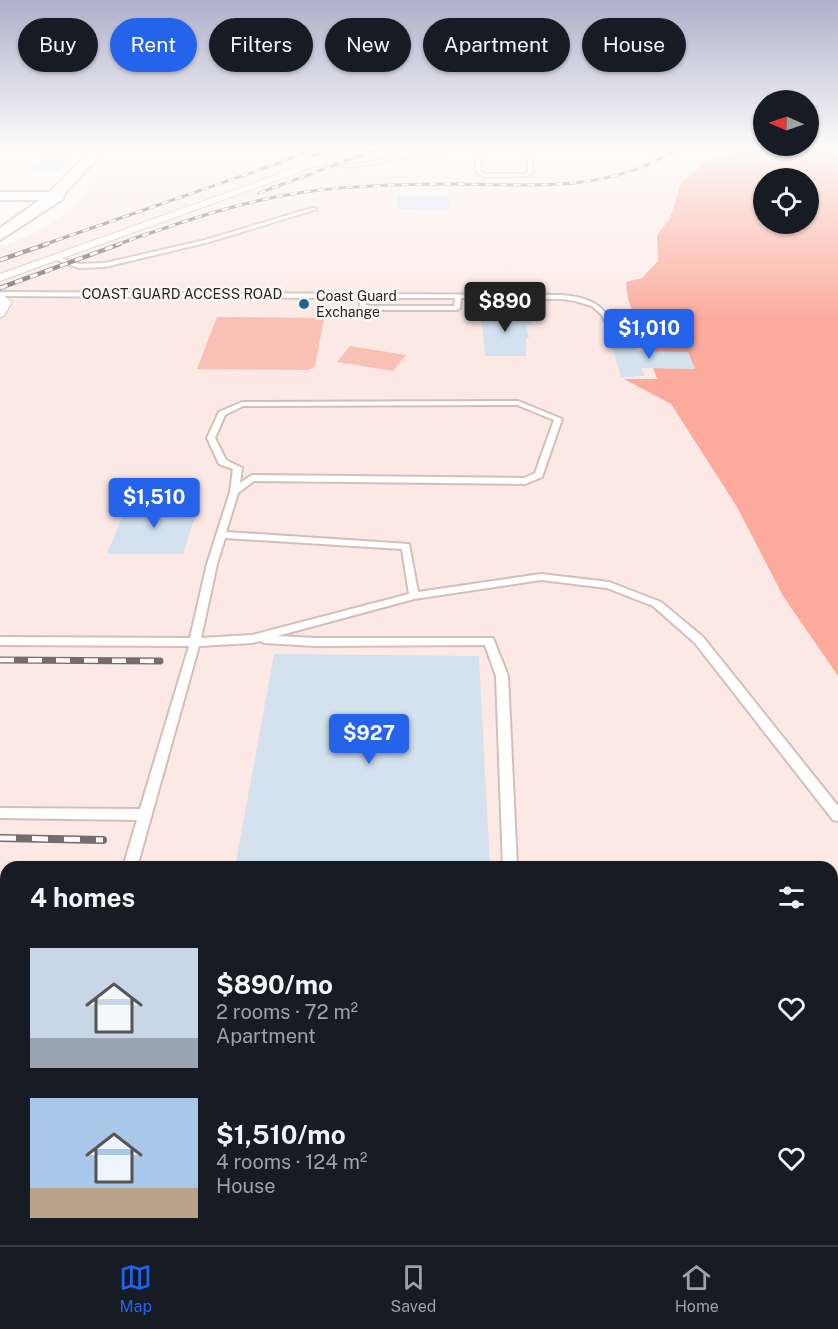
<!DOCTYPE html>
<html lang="en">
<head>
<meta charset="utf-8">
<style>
	:root { --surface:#171b24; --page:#242831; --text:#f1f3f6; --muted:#9ea1a6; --line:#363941; --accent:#2563eb }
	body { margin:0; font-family:"Public Sans",sans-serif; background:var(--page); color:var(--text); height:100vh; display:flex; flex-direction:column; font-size:22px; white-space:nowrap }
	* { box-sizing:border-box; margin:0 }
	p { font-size:20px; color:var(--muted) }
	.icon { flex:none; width:33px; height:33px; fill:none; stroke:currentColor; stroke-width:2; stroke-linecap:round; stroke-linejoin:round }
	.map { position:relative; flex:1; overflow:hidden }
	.details { position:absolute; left:0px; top:861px; width:838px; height:384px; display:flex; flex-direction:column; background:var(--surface); border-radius:18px 18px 0 0; box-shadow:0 2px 4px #0004 }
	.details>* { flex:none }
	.banner { position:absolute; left:18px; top:18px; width:802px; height:54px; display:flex; gap:12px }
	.needle { width:39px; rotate:272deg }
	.fabs { position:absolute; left:753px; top:90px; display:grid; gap:12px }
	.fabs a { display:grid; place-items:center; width:66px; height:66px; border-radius:50%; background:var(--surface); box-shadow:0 2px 4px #0004; font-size:30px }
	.price { position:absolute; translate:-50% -51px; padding:0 14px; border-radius:6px; background:var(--accent); color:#fff; font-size:20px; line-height:39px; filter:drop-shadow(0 2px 3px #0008) }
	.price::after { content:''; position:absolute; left:50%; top:36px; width:18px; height:14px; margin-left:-9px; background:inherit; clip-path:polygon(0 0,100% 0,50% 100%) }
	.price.active { background:#222; color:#fff }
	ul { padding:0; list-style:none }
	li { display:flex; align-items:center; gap:18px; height:150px; padding:0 30px }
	li span { display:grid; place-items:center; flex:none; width:168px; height:120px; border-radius:0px; color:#555 }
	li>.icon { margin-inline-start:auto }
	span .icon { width:72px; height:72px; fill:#fffc; stroke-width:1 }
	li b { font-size:26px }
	h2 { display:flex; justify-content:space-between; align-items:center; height:72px; padding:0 30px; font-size:26px }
	.chip { padding:0 21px; border-radius:27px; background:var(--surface); box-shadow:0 2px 4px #0004; font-size:21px; line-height:54px }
	.chip.active { background:var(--accent); color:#fff }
	.menu { display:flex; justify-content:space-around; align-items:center; height:84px; border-top:2px solid var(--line); background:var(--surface); font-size:16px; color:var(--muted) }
	.menu a { display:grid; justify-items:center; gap:3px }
	.menu .active { color:var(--accent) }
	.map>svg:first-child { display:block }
</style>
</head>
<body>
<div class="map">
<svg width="838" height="1245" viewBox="0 0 838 1245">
	<rect width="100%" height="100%" fill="#fcf8f7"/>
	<!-- built -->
	<path fill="#fce9e5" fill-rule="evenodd" d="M120,148H730L729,155L721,159L673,204L670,218L657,235L658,260L642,278L626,282L628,299L657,379H625L671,404L737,507L783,596L838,676V1245H0V246L29,236L74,208ZM6,867H832V1239H6Z"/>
	<!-- green -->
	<path fill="#f9c0b5" d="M217,317L324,318L315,367L308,370L197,369Z
		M350,346L406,355L393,371L337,362Z"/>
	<!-- water -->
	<path fill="#fbaa9c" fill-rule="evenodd" d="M730,148H838V676L783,596L737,507L671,404L624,379H657L628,299L626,282L642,278L658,261L657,235L670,218L681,183L705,162L729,155ZM764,178H808V224H764Z"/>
	<!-- building -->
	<path fill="#d4e2f0" d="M42,158H71L59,171H28Z
		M398,195L449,196V210L396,209Z
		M481,311H529L532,325H526L529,338H526V356H485Z
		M636,345L637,351L688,352L695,369L642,368L644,376L621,377L612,346Z
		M128,503L199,504L183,554H107Z
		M274,654L479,656L490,867H235Z"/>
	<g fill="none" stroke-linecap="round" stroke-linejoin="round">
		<defs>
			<path id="service" d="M450,148H461L352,167L318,163L320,162L352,165Z
				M475,148H479L481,172L486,174H526L528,172V162L530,161L532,162L533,172L527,176L485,177L477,173Z
				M525,148H529L530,151L526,152Z
				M312,208L317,209L209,242L105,267L79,268L51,258L54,256L79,264L105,263L205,240Z
				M0,292L562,295C582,297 600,301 610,320L605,321L601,314L592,306L575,301L562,299L461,298L460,308L457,310H368L360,306L359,298L0,296ZM366,298H455L454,306H369L365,304Z
				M518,401L562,419L542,477L525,484L254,481L238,493L226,532L409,544L418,592L541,574L609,582L661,602L703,637L838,806V821L833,820L695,643L653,606L607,588L541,580L414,599L277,636L315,638H493L508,676L517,867H503L496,676L485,645L315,646L264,643L260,641L252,643L199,646L137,867H123L137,820L0,818V808L140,809L189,646L0,645V637L190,638L207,564L230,492L233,469L219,464L207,438L219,412L242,402ZM517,405L554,420L535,473L524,478L252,475L240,483L242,468L226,460L215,438L225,415L243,406ZM225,538L402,549L409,594L252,635L201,638L217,564Z
				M17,1239H35L33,1245H15Z"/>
			<path id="minor" d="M0,148H5L0,152Z
				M352,148H365L0,281V274Z
				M0,293L12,302L4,316L0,317Z"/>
			<path id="secondary" d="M94,148H107L64,194L63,199L0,240V228L40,200H0V192H50Z"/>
		</defs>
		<!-- service casing -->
		<use href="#service" stroke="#d4beba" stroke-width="4"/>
		<!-- minor casing -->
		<use href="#minor" stroke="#d4beba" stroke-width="2"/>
		<!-- secondary casing -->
		<use href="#secondary" stroke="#d4beba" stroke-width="4"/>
		<!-- service -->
		<use href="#service" fill="#fff" fill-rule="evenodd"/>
		<!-- minor -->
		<use href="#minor" fill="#fff" fill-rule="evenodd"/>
		<!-- secondary -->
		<use href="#secondary" fill="#fff" fill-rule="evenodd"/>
		<defs>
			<path id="rail-far3" d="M306,158L335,148
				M259,193L381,148
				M142,236C207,213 271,193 340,188C379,185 419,184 458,184C532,185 609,192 674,151
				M43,245L279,163L314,148
				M116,245L149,233"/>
			<path id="rail-far2" d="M0,260L47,244
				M0,288L120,244"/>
			<path id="rail-far1" d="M0,660L160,661"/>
			<path id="rail" d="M0,838L103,840"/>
		</defs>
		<!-- rail-far3 casing -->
		<use href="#rail-far3" stroke="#736c6b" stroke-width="3"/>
		<!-- rail-far2 casing -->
		<use href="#rail-far2" stroke="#736c6b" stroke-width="4.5"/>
		<!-- rail-far1 casing -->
		<use href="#rail-far1" stroke="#736c6b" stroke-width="7"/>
		<!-- rail casing -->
		<use href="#rail" stroke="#736c6b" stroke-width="8"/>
		<!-- rail-far3 -->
		<use href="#rail-far3" stroke="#fcf8f7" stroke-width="2" stroke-dasharray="7" stroke-linecap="butt"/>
		<!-- rail-far2 -->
		<use href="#rail-far2" stroke="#fcf8f7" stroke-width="3" stroke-dasharray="8" stroke-linecap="butt"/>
		<!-- rail-far1 -->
		<use href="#rail-far1" stroke="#fcf8f7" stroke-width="4.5" stroke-dasharray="14" stroke-linecap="butt"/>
		<!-- rail -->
		<use href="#rail" stroke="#fcf8f7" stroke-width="5" stroke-dasharray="16" stroke-linecap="butt"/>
	</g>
	<!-- sky -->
	<linearGradient id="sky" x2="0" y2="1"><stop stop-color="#afb0ca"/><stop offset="0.46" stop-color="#fefcfb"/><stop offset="1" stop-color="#fefcfb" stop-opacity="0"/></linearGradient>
	<rect width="838" height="322" fill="url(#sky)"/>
	<!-- markers -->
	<circle fill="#206197" stroke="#fcf8f7" stroke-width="2" cx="304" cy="304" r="6"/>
	<g text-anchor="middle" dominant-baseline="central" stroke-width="5" stroke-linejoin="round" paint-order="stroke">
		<!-- far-street labels -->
		<g font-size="14" fill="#2b2321" stroke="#fcf8f7">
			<text x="182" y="294">COAST GUARD ACCESS ROAD</text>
		</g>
		<!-- far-poi labels -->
		<g font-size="14" fill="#2b2321" stroke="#fcf8f7" text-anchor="start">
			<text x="316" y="296">Coast Guard<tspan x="316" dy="16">Exchange</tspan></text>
		</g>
	</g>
</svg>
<div class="fabs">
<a><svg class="needle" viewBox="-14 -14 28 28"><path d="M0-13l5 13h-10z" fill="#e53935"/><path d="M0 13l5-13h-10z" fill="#9ea1a6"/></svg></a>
<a><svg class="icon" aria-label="locate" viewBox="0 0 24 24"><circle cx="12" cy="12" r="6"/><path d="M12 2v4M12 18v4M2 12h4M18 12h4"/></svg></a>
</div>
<b class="price active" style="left:505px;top:333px">$890</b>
<b class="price" style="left:649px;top:360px">$1,010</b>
<b class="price" style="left:154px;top:529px">$1,510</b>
<b class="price" style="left:369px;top:765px">$927</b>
<div class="banner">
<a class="chip">Buy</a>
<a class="chip active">Rent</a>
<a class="chip">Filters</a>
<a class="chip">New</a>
<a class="chip">Apartment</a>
<a class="chip">House</a>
</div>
<section class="details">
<h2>4 homes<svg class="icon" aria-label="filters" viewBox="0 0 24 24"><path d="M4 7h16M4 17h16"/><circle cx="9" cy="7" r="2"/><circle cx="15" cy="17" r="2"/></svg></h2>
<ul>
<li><span style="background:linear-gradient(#c9d6e8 75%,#9aa5b1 0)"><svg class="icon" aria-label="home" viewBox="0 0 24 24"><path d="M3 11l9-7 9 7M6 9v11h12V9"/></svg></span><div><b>$890/mo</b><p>2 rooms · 72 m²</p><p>Apartment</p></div><svg class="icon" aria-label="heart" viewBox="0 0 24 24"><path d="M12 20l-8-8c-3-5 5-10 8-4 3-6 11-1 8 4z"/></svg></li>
<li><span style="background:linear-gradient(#a9c7e8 75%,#b9a48a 0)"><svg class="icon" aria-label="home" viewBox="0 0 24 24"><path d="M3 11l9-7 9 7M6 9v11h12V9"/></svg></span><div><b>$1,510/mo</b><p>4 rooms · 124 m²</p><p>House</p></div><svg class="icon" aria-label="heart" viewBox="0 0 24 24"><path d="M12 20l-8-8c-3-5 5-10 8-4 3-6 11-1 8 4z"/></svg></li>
</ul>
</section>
</div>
<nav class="menu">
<a class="active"><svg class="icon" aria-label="map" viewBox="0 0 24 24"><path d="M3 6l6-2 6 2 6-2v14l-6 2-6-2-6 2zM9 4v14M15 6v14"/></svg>Map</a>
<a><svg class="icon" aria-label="saved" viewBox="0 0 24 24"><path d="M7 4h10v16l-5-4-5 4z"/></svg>Saved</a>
<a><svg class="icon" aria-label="home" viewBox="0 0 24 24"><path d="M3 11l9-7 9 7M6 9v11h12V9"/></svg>Home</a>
</nav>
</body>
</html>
